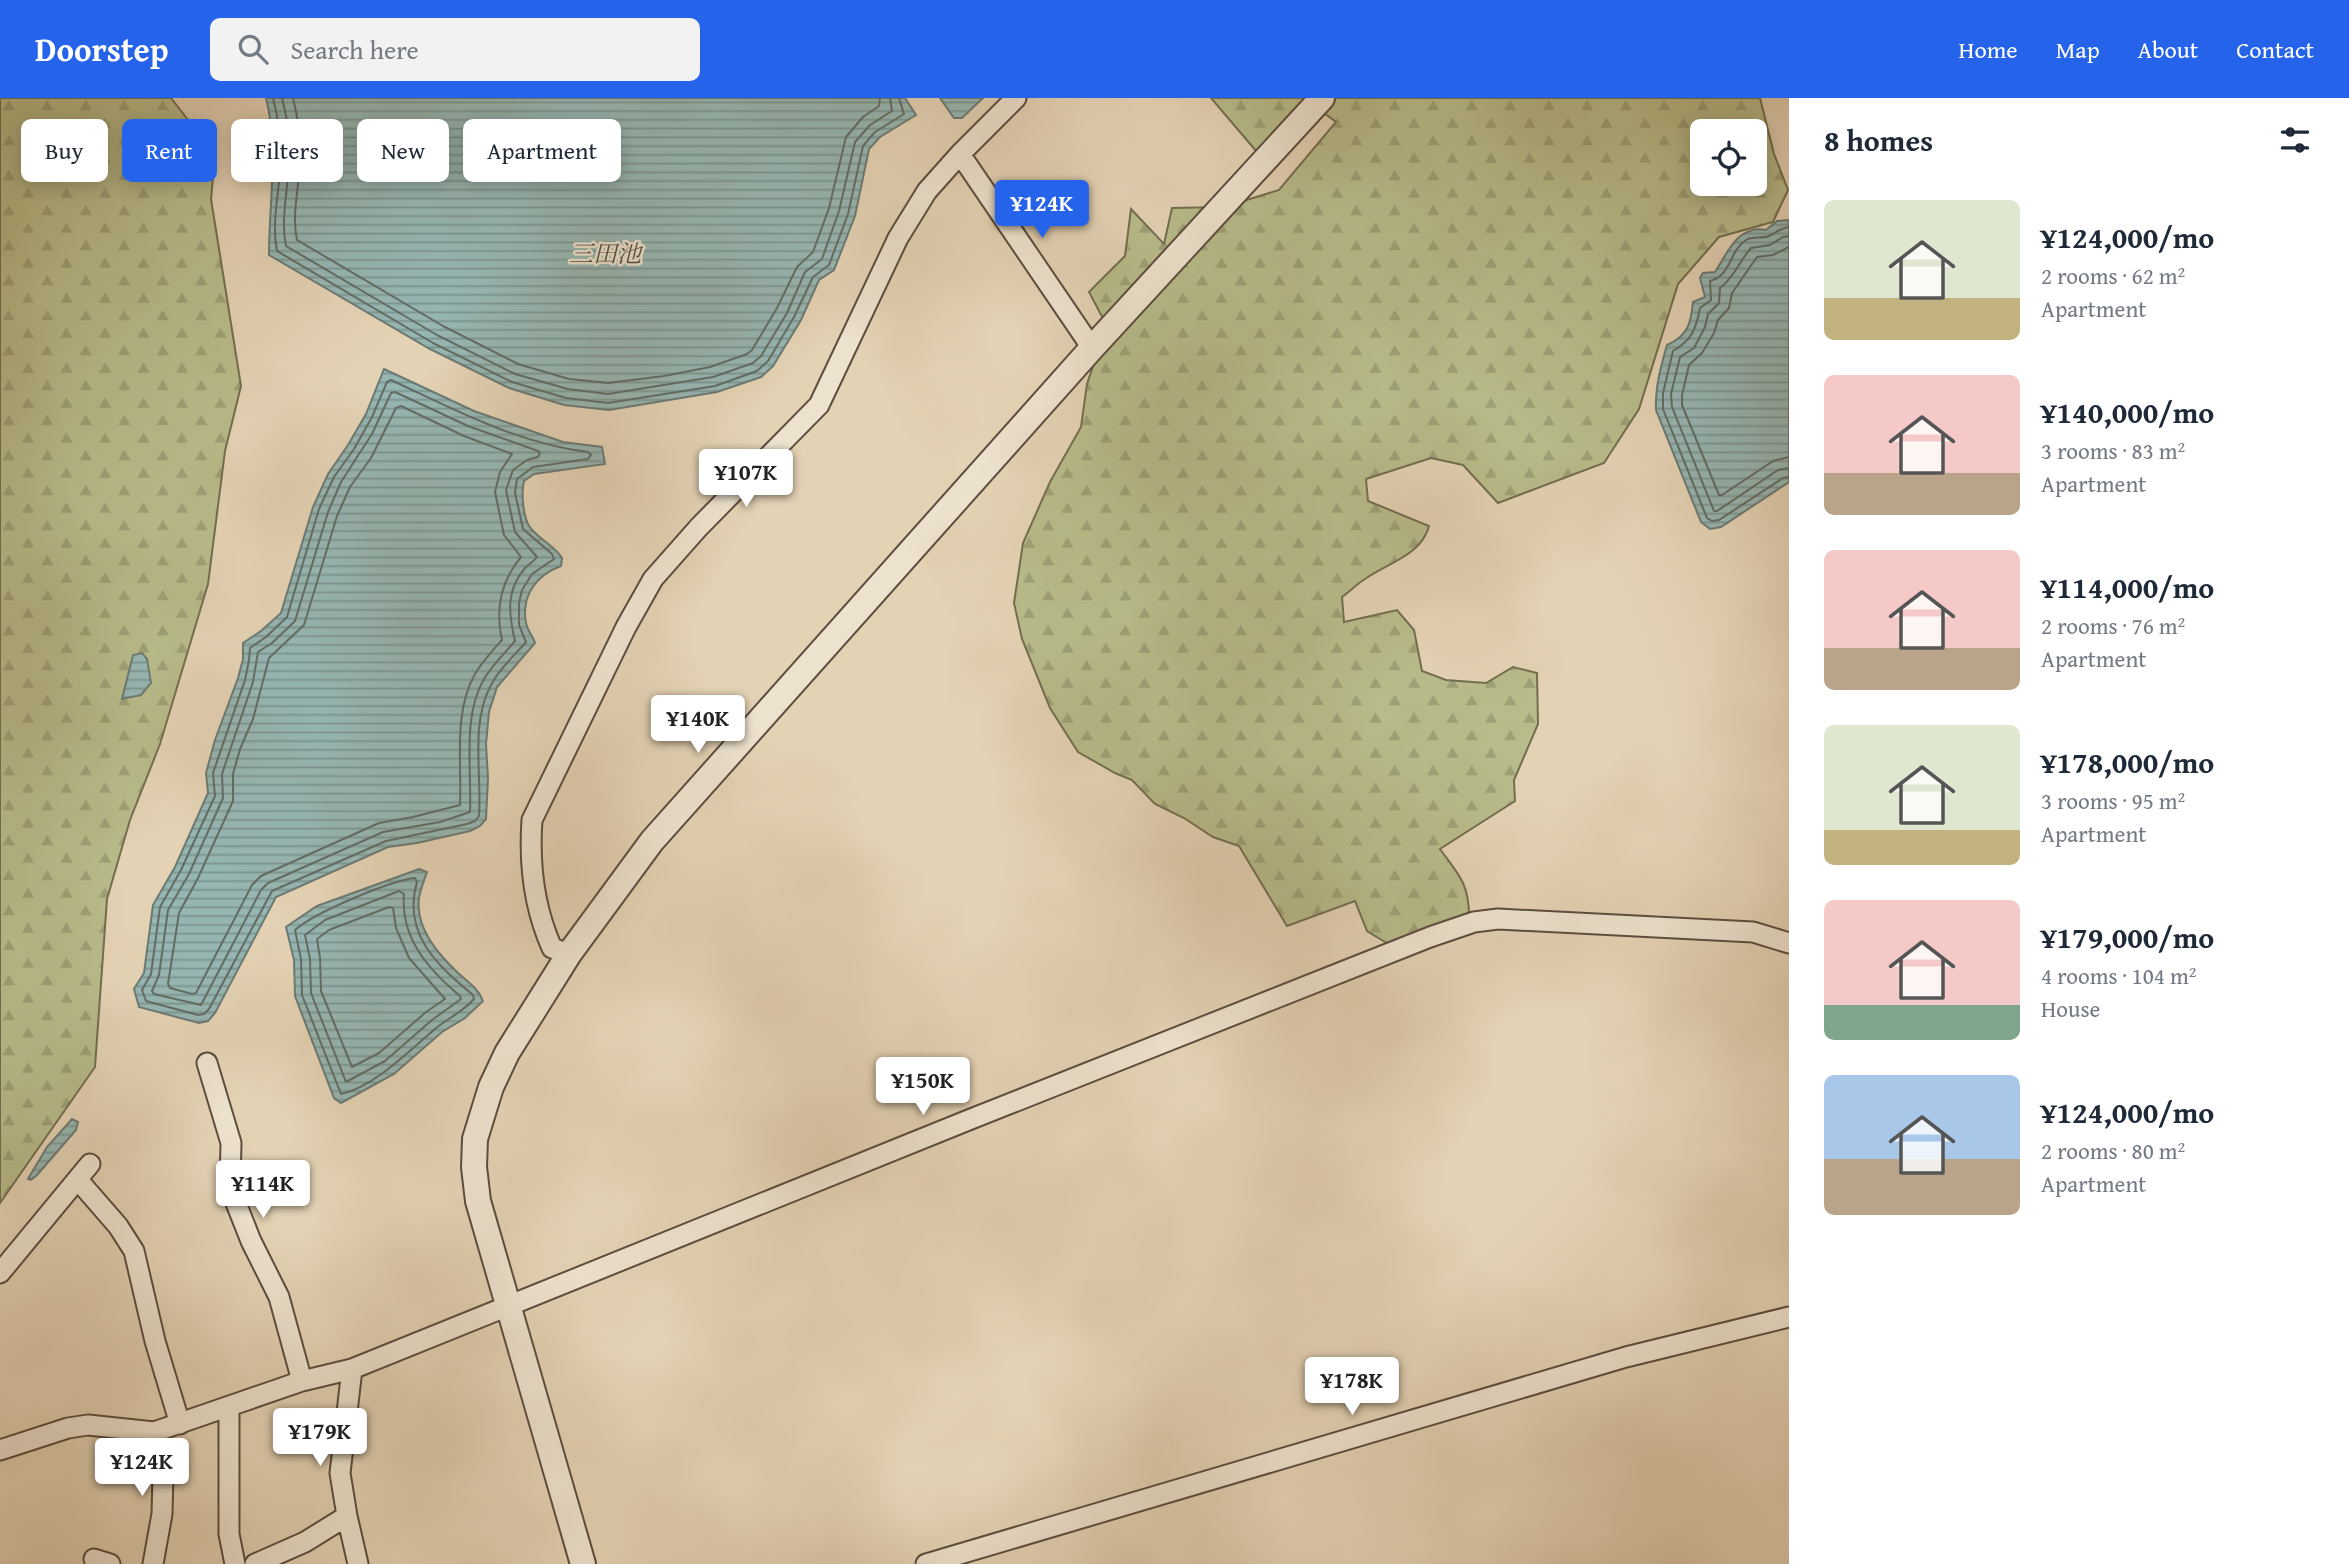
<!DOCTYPE html>
<html lang="en">
<head>
<meta charset="utf-8">
<style>
	:root { --surface:#fff; --page:#f2f2f3; --text:#1f2937; --muted:#747a83; --accent:#2563eb }
	body { margin:0; font-family:"Gentium Book Plus","Noto Serif JP",serif; background:var(--page); color:var(--text); height:100vh; display:flex; flex-direction:column; font-size:26px; white-space:nowrap }
	* { box-sizing:border-box; margin:0 }
	p { font-size:23px; color:var(--muted) }
	.icon { flex:none; width:38px; height:38px; fill:none; stroke:currentColor; stroke-width:2; stroke-linecap:round; stroke-linejoin:round }
	.map { position:relative; flex:1; overflow:hidden }
	.side { display:flex; flex-direction:column; background:var(--surface); width:560px }
	.side>* { flex:none }
	.hud { position:absolute; left:21px; top:21px; width:665px; height:63px; display:flex; gap:14px }
	.controls { position:absolute; left:1690px; top:21px; display:grid; gap:14px }
	.controls a { display:grid; place-items:center; width:77px; height:77px; border-radius:10px; background:var(--surface); box-shadow:0 4px 18px #0003; font-size:35px }
	.price { position:absolute; translate:-50% -60px; padding:0 16px; border-radius:7px; background:#fff; color:#222; font-size:23px; line-height:46px; filter:drop-shadow(0 2px 4px #0008) }
	.price::after { content:''; position:absolute; left:50%; top:42px; width:21px; height:16px; margin-left:-10px; background:inherit; clip-path:polygon(0 0,100% 0,50% 100%) }
	.price.on { background:var(--accent); color:#fff }
	ul { padding:0; list-style:none }
	li { display:flex; align-items:center; gap:21px; height:175px; padding:0 35px }
	li span { display:grid; place-items:center; flex:none; width:196px; height:140px; border-radius:10px; color:#555 }
	li>.icon { margin-inline-start:auto }
	span .icon { width:84px; height:84px; fill:#fffc; stroke-width:1 }
	li b { font-size:30px }
	h2 { display:flex; justify-content:space-between; align-items:center; height:84px; padding:0 35px; font-size:30px }
	.tag { padding:0 24px; border-radius:10px; background:var(--surface); box-shadow:0 4px 18px #0003; font-size:24px; line-height:63px }
	.tag.on { background:var(--accent); color:#fff }
	header { display:flex; align-items:center; gap:42px; box-sizing:border-box; height:98px; padding:0 35px; background:var(--accent); color:#fff }
	header strong { font-size:33px }
	nav { display:flex; gap:38px; margin-inline-start:auto; font-size:24px }
	.search { width:490px; height:63px; background:var(--page); display:flex; align-items:center; gap:18px; box-sizing:border-box; padding:0 24px; border-radius:10px; color:var(--muted); font-size:26px }
	main { display:flex; flex:1; min-height:0 }
	.map>svg:first-child { display:block }
</style>
</head>
<body>
<header>
<strong>Doorstep</strong>
<div class="search"><svg class="icon" aria-label="search" viewBox="0 0 24 24"><circle cx="10" cy="10" r="6"/><path d="M15 15l6 6"/></svg>Search here</div>
<nav><a>Home</a><a>Map</a><a>About</a><a>Contact</a></nav>
</header>
<main>
<div class="map">
<svg width="1789" height="1466" viewBox="0 0 1789 1466">
	<defs>
		<pattern id="forest-firs" width="22" height="20" patternUnits="userSpaceOnUse" patternTransform="scale(1.75)"><rect width="22" height="20" fill="#b8bb8a"/><path d="M5 1l3.5 6h-7zM16 11l3.5 6h-7z" fill="#9ea076"/></pattern>
		<pattern id="water-rules" width="6" height="5" patternUnits="userSpaceOnUse" patternTransform="scale(1.75)"><rect width="6" height="5" fill="#96b6b2"/><path d="M0 2.5h6" fill="none" stroke="#7b9490"/></pattern>
	</defs>
	<rect width="100%" height="100%" fill="#e4d2b4"/>
	<filter id="stains"><feTurbulence type="fractalNoise" baseFrequency=".00286" numOctaves="4"/><feColorMatrix values="0 0 0 0 .2 0 0 0 0 .09 0 0 0 0 .02 0 0 0 .5 -.17"/></filter>
	<radialGradient id="worn" r=".72"><stop offset=".6" stop-color="#630" stop-opacity="0"/><stop offset="1" stop-color="#630" stop-opacity=".3"/></radialGradient>
	<!-- forest -->
	<path fill="url(#forest-firs)" stroke="#736e51" stroke-width="2" fill-rule="evenodd" d="M0,0H171L215,57L211,101L241,288L225,353L208,486L160,646L130,722L107,801L95,969L0,1105Z
		M1211,0H1760L1774,56L1788,92L1773,124L1719,139L1678,186L1639,311L1604,365L1498,405L1463,367L1431,360L1366,381L1368,403L1429,428C1421,458 1387,465 1365,481C1357,486 1350,493 1342,499L1344,524L1397,512L1414,532L1422,573L1446,582L1486,585L1513,569L1537,575L1538,626L1514,682L1515,703L1440,751C1458,776 1469,785 1469,818L1390,847L1367,833L1355,803L1287,828L1239,748L1213,739L1184,720L1155,706L1132,682L1115,675L1078,654L1050,610L1022,541L1014,505L1023,445L1050,384L1081,329L1087,286L1107,228L1089,194L1125,158L1131,111L1164,146L1172,110L1224,109L1279,92L1336,24L1309,4L1257,54ZM1703,33H1755V86H1703Z"/>
	<!-- water -->
	<path fill="url(#water-rules)" stroke="#6c7a74" stroke-width="2" d="M266,0H905L916,17L880,39L869,51L855,118L834,172L819,182L801,222L773,268L761,279L717,294L609,312L564,307L509,290L430,251L269,157C269,104 279,51 266,0Z
		M940,0H983L962,20H954Z
		M141,52L149,53L148,64L141,77L127,72C130,63 132,55 141,52Z
		M1789,122V384L1721,429L1710,431L1701,424L1656,312C1655,289 1661,268 1667,247C1688,238 1691,225 1693,204L1705,199L1700,180L1703,175L1715,174C1727,156 1738,126 1766,132L1777,123Z
		M384,271L474,313L563,344L602,349L605,366L534,376L524,383C521,395 523,417 529,428C538,441 554,447 562,460L561,468C536,477 521,498 526,525C527,532 533,538 535,545L497,589L489,614L486,646L488,680L486,721L480,728L470,733L417,745L388,749L276,799L215,915L208,923L199,925L139,909L134,891L144,875L153,807L175,769L208,695L206,675L215,642L238,580L243,561V545L261,533L281,515L313,409L328,376L348,347L366,316Z
		M142,555L147,561L151,585L141,597L122,601L133,557Z
		M419,771L427,774C424,783 420,792 419,800C415,830 438,856 458,875C468,884 478,890 483,903L465,920L442,934L394,976L341,1005L334,1000L295,898L294,862L286,829L317,808Z
		M72,1021L78,1024L76,1032L37,1077L31,1082L28,1081L47,1049Z"/>
	<g fill="none" stroke-linecap="round" stroke-linejoin="round">
		<!-- shore -->
		<path stroke="#626c65" stroke-width="2" d="M273,0C278,19 281,40 281,60C280,90 271,124 277,153L433,245L512,284L566,300L608,305L715,288L757,273L768,263L794,219L813,179L829,167L848,116L863,48L875,34L904,16L899,0
			M282,0C287,19 290,40 289,60C289,89 280,120 286,148L437,237L515,276L568,291L608,296L713,279L753,265L761,258L787,215L805,174L822,161L839,113L855,44L870,27L892,13L890,0
			M293,0C298,19 300,40 300,60C300,87 291,116 297,142L443,228L518,266L569,281L608,285L664,278L710,269L747,256L752,252L777,210L797,169L813,154L829,110L846,39L863,19L879,8L880,0
			M1789,129C1780,130 1776,135 1769,138C1762,141 1753,138 1746,142C1729,153 1732,177 1710,183L1711,202L1700,210C1696,231 1692,242 1673,253L1663,295V311L1707,420L1712,423L1719,422L1783,380L1789,379
			M1789,138L1783,139L1770,147L1751,150C1740,162 1734,180 1720,190L1719,205L1708,216L1705,229L1694,250L1680,259L1671,296L1672,309L1714,413H1717L1778,372L1789,370
			M1789,149L1773,157L1757,159L1732,195L1729,210L1718,222L1714,235L1702,255L1689,267L1682,297V307L1719,397H1722L1773,363L1789,359
			M391,282C453,311 519,346 588,354L591,357L588,361L533,369L517,381L515,395L523,431L552,456L554,461L532,476L522,492L519,505V527L526,544C515,557 499,571 491,587C470,626 482,676 479,718L475,723L467,726L386,743L272,793L209,911L204,916L198,917L146,903L142,892L151,876L160,809L181,772L215,698L213,675L245,582L249,562L250,550L266,539L287,519L319,411L334,379L354,351L372,319L387,284Z
			M395,294L468,328L538,353L540,355L538,359L527,362L513,372L506,392L515,434L537,459C534,463 529,466 525,470C505,493 509,517 515,543C505,555 492,567 484,581C462,618 472,674 470,714L440,724L383,734L268,785L261,792L201,907L154,896L152,893L159,877L168,812L189,776L223,700L222,676L253,584L258,554L272,545L295,523L328,414L341,384L372,336L391,295Z
			M401,308L464,338L512,356L500,374L495,394L504,437L521,459C501,483 495,511 502,542C493,552 482,564 475,576C453,615 462,665 460,707L413,719L379,725L261,778L252,787L196,895L192,896L170,890L168,886L179,815L198,780L233,703V676L240,651L253,621L269,560L304,527L337,418L350,389L371,360L396,310Z
			M415,780L417,784C402,836 437,867 473,897L474,901C463,914 448,920 435,931C409,953 374,989 341,996L302,897L301,861L295,832C314,815 389,783 415,780Z
			M399,793L404,796C400,840 429,872 460,898L461,901L432,922L385,963L346,984L311,895L310,861L305,837L325,822Z
			M389,809L393,810L396,830L409,860L445,901L426,914L379,955L352,969L321,893L320,860L317,841L329,832Z"/>
		<defs>
			<path id="minor" d="M960,56L1092,250
				M569,856L552,850C534,810 529,765 532,722L626,529L653,481L699,429L819,307L898,140L927,93L960,56L1016,0
				M207,965L231,1045L230,1090L251,1143L279,1199L302,1283
				M78,1082L118,1128L134,1153L155,1243L180,1326
				M0,1175L90,1066
				M352,1271L340,1375L347,1418L358,1466
				M229,1309V1436L235,1466
				M0,1352L68,1330L88,1327L154,1334L302,1283L352,1271L971,1021L1430,839L1474,824L1498,821L1753,834L1789,845
				M94,1461L110,1466
				M153,1466L162,1416L163,1376L154,1334
				M255,1466L305,1444L347,1418
				M926,1466L1626,1259L1789,1219"/>
			<path id="tertiary" d="M583,1466L478,1103L474,1069L475,1041L491,989L507,955L569,856L652,743L1092,250L1322,0"/>
		</defs>
		<!-- minor casing -->
		<use href="#minor" stroke="#5c4d3f" stroke-width="23"/>
		<!-- tertiary casing -->
		<use href="#tertiary" stroke="#5c4d3f" stroke-width="28"/>
		<!-- minor -->
		<use href="#minor" stroke="#ede2ce" stroke-width="19"/>
		<!-- tertiary -->
		<use href="#tertiary" stroke="#ede2ce" stroke-width="24"/>
	</g>
	<g text-anchor="middle" dominant-baseline="central" stroke-width="5" stroke-linejoin="round" paint-order="stroke">
		<!-- water labels -->
		<g font-size="24" font-style="italic" fill="#4d4e46" stroke="#ede2ce">
			<text x="605" y="155">三田池</text>
		</g>
	</g>
	<rect width="100%" height="100%" filter="url(#stains)"/>
	<rect width="100%" height="100%" fill="url(#worn)"/>
</svg>
<div class="controls">
<a><svg class="icon" aria-label="locate" viewBox="0 0 24 24"><circle cx="12" cy="12" r="6"/><path d="M12 2v4M12 18v4M2 12h4M18 12h4"/></svg></a>
</div>
<b class="price on" style="left:1042px;top:142px">¥124K</b>
<b class="price" style="left:746px;top:411px">¥107K</b>
<b class="price" style="left:698px;top:657px">¥140K</b>
<b class="price" style="left:923px;top:1019px">¥150K</b>
<b class="price" style="left:263px;top:1122px">¥114K</b>
<b class="price" style="left:1352px;top:1319px">¥178K</b>
<b class="price" style="left:320px;top:1370px">¥179K</b>
<b class="price" style="left:142px;top:1400px">¥124K</b>
<div class="hud">
<a class="tag">Buy</a>
<a class="tag on">Rent</a>
<a class="tag">Filters</a>
<a class="tag">New</a>
<a class="tag">Apartment</a>
</div>
</div>
<section class="side">
<h2>8 homes<svg class="icon" aria-label="filters" viewBox="0 0 24 24"><path d="M4 7h16M4 17h16"/><circle cx="9" cy="7" r="2"/><circle cx="15" cy="17" r="2"/></svg></h2>
<ul>
<li><span style="background:linear-gradient(#dfe7d0 70%,#c2b280 0)"><svg class="icon" aria-label="home" viewBox="0 0 24 24"><path d="M3 11l9-7 9 7M6 9v11h12V9"/></svg></span><div><b>¥124,000/mo</b><p>2 rooms · 62 m²</p><p>Apartment</p></div></li>
<li><span style="background:linear-gradient(#f6c9c9 70%,#b9a48a 0)"><svg class="icon" aria-label="home" viewBox="0 0 24 24"><path d="M3 11l9-7 9 7M6 9v11h12V9"/></svg></span><div><b>¥140,000/mo</b><p>3 rooms · 83 m²</p><p>Apartment</p></div></li>
<li><span style="background:linear-gradient(#f6c9c9 70%,#b9a48a 0)"><svg class="icon" aria-label="home" viewBox="0 0 24 24"><path d="M3 11l9-7 9 7M6 9v11h12V9"/></svg></span><div><b>¥114,000/mo</b><p>2 rooms · 76 m²</p><p>Apartment</p></div></li>
<li><span style="background:linear-gradient(#dfe7d0 75%,#c2b280 0)"><svg class="icon" aria-label="home" viewBox="0 0 24 24"><path d="M3 11l9-7 9 7M6 9v11h12V9"/></svg></span><div><b>¥178,000/mo</b><p>3 rooms · 95 m²</p><p>Apartment</p></div></li>
<li><span style="background:linear-gradient(#f6c9c9 75%,#7fa58c 0)"><svg class="icon" aria-label="home" viewBox="0 0 24 24"><path d="M3 11l9-7 9 7M6 9v11h12V9"/></svg></span><div><b>¥179,000/mo</b><p>4 rooms · 104 m²</p><p>House</p></div></li>
<li><span style="background:linear-gradient(#a9c7e8 60%,#b9a48a 0)"><svg class="icon" aria-label="home" viewBox="0 0 24 24"><path d="M3 11l9-7 9 7M6 9v11h12V9"/></svg></span><div><b>¥124,000/mo</b><p>2 rooms · 80 m²</p><p>Apartment</p></div></li>
</ul>
</section>
</main>
</body>
</html>
